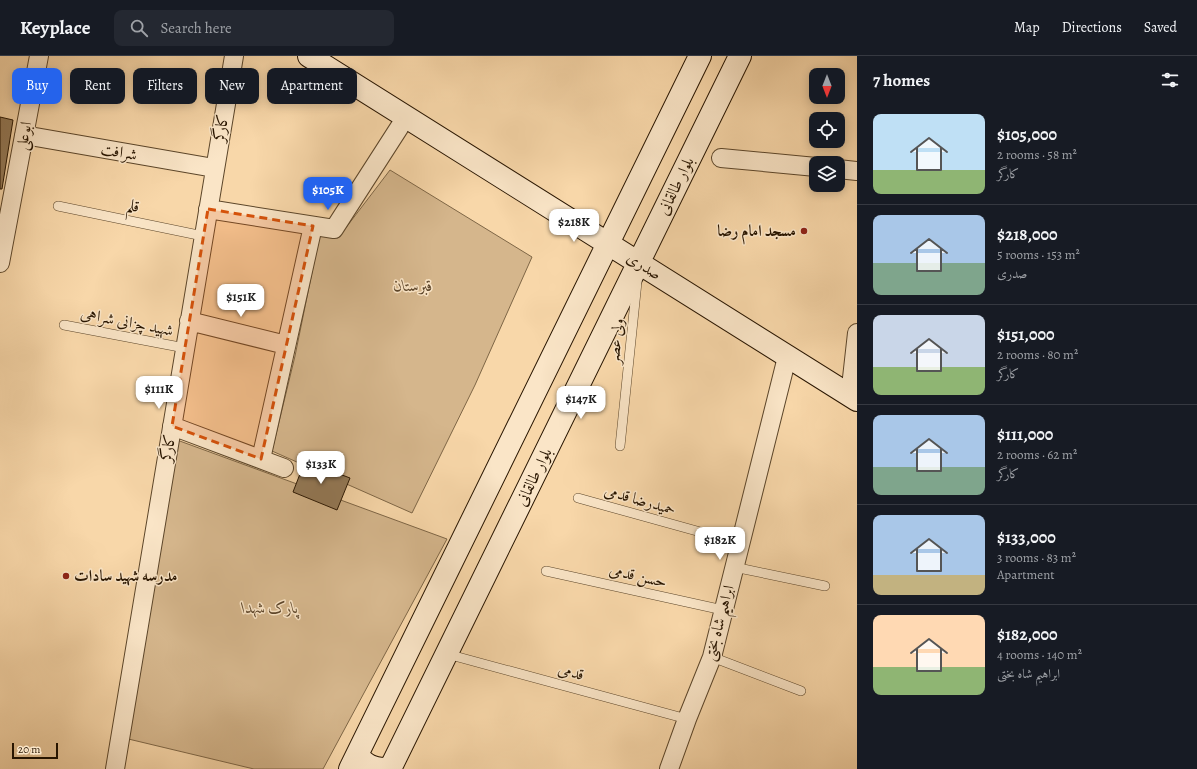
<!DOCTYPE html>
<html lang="en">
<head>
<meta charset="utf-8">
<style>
	:root { --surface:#171b24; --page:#242831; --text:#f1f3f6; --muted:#9ea1a6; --line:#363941; --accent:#2563eb }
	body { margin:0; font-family:Alegreya,Amiri,serif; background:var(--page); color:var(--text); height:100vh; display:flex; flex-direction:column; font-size:15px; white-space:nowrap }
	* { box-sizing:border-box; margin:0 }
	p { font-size:13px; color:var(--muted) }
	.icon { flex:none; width:22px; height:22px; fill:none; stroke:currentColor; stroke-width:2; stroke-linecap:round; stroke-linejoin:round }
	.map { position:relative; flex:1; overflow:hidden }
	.panel { display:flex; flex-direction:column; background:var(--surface); width:340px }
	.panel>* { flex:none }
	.banner { position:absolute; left:12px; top:12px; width:380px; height:36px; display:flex; gap:8px }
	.needle { width:26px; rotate:180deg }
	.tools { position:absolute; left:809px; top:12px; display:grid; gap:8px }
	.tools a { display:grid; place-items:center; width:36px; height:36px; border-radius:8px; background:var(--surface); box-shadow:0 2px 10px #0003; font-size:20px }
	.scale { position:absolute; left:12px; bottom:10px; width:46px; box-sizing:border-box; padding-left:4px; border:2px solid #281500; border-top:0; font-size:11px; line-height:14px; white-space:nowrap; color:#281500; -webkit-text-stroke:3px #fae5c7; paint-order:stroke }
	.price { position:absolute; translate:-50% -34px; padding:0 9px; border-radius:8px; background:#fff; color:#222; font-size:13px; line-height:26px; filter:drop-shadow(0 1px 2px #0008) }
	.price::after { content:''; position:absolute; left:50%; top:24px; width:12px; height:9px; margin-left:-6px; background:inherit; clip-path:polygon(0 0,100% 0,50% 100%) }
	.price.selected { background:var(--accent); color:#fff }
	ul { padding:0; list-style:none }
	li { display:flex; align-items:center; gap:12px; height:100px; padding:0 16px }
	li+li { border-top:1px solid var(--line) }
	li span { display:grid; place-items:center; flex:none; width:112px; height:80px; border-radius:8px; color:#555 }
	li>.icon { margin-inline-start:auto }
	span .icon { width:48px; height:48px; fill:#fffc; stroke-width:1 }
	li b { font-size:17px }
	h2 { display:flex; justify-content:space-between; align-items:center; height:48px; padding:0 16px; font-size:17px }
	.pill { padding:0 14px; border-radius:8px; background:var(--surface); box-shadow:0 2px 10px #0003; font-size:14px; line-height:36px }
	.pill.selected { background:var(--accent); color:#fff }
	header { display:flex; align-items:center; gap:24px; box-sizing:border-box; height:56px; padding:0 20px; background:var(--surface); border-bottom:1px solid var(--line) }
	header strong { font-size:19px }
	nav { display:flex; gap:22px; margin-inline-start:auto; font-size:14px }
	.search { width:280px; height:36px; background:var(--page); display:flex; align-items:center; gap:10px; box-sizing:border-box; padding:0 14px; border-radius:8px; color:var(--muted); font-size:15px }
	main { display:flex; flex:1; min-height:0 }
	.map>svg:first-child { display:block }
</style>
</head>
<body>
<header>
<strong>Keyplace</strong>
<div class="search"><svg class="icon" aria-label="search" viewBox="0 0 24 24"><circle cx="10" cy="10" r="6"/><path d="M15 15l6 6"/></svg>Search here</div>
<nav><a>Map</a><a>Directions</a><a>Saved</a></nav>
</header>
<main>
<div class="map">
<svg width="857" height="713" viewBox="0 0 857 713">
	<rect width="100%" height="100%" fill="#f8d7a9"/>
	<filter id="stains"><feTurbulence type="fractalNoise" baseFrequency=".005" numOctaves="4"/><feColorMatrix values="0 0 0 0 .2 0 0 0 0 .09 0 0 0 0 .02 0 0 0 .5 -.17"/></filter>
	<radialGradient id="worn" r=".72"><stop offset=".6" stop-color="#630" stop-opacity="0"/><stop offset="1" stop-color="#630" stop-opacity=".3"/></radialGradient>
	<!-- green -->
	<path fill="#d5b68c" stroke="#7e6646" d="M390,114L532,201L475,329L412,457L272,395L295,300L320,177L338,182Z
		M177,384L447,483L323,713H254L120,681Z"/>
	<!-- building -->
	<path fill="#947a58" stroke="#281500" d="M0,61L13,64L2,133H0Z
		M305,405L350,422L337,454L293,436Z"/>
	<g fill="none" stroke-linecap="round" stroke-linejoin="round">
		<defs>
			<path id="lane" d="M58,150L203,180
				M64,269L185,292
				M620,390L637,226
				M578,442L740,487
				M734,511L825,530
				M546,515L723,554
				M447,598L687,663
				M712,601L801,635"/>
			<path id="street" d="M24,79L214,112
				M721,102L816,111
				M838,113L857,115
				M208,153L334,173L406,61
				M0,207L39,0
				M189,265L286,289
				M850,340L857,277
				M172,370L284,412
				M261,403L313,170
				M115,713L234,0
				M669,713L687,663L712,601L787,301"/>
			<path id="secondary" d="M309,0L857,344
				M357,699C366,709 371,712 384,713
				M350,713L700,0
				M390,713L740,0"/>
		</defs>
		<!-- lane casing -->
		<use href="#lane" stroke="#5c462a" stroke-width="10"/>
		<!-- street casing -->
		<use href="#street" stroke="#5c462a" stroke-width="20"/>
		<!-- secondary casing -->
		<use href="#secondary" stroke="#281500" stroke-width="24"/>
		<!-- lane -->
		<use href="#lane" stroke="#fae5c7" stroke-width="9"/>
		<!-- street -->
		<use href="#street" stroke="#fae5c7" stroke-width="18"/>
		<!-- secondary -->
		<use href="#secondary" stroke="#fae5c7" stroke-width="22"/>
	</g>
	<!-- marked area -->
	<path fill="#d5520b" fill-opacity="0.2" stroke="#d5520b" stroke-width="3" stroke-dasharray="8 5" stroke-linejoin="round" d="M208,153L313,170L261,403L172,370Z"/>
	<!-- markers -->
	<g fill="#8f2418" stroke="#fae5c7" stroke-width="1.5">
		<circle cx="804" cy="175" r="4"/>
		<circle cx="66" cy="520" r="4"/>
	</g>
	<g text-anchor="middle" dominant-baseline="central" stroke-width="3" stroke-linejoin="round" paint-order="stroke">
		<!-- street labels -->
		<g font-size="16" fill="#281500" stroke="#fae5c7">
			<text transform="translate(221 72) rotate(-80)">کارگر</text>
			<text transform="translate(24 80) rotate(-80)">ابوعلی</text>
			<text transform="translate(119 96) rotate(10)">شرافت</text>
			<text transform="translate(676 130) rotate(-64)">بلوار طالقانی</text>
			<text transform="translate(133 150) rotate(12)">قلم</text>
			<text transform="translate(644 210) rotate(32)">صدری</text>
			<text transform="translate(127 266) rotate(11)">شهید چزانی شراهی</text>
			<text transform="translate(616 285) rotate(-84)">ولی عصر</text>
			<text transform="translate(168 392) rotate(-80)">کارگر</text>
			<text transform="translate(534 421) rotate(-64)">بلوار طالقانی</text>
			<text transform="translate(640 444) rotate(16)">حمیدرضا قدمی</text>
			<text transform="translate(638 520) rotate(13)">حسن قدمی</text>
			<text transform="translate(719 567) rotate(-75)">ابراهیم شاه بختی</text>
			<text transform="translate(571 616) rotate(15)">قدمی</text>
		</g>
		<!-- poi labels -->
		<g font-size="16" font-weight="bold" fill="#281500" stroke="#fae5c7" text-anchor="end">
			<text x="796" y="175">مسجد امام رضا</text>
			<text x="74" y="520" text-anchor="start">مدرسه شهید سادات</text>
		</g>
		<!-- park labels -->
		<g font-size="16" font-style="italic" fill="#5c452a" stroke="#fae5c7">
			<text x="413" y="230">قبرستان</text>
			<text x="270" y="552">پارک شهدا</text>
		</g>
	</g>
	<rect width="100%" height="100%" filter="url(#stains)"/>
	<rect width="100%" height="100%" fill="url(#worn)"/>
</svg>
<div class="tools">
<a><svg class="needle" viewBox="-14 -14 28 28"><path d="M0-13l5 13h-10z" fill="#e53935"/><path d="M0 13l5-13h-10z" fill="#9ea1a6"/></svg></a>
<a><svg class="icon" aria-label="locate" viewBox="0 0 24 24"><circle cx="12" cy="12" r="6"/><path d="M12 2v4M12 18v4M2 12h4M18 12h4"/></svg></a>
<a><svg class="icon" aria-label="layers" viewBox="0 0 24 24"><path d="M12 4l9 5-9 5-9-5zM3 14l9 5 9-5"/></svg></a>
</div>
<div class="scale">20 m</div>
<b class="price selected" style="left:328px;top:155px">$105K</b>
<b class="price" style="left:574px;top:187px">$218K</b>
<b class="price" style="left:241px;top:262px">$151K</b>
<b class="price" style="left:159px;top:354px">$111K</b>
<b class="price" style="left:581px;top:364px">$147K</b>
<b class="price" style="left:321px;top:429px">$133K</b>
<b class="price" style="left:720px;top:505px">$182K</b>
<div class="banner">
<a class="pill selected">Buy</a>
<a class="pill">Rent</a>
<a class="pill">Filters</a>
<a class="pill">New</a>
<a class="pill">Apartment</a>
</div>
</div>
<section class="panel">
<h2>7 homes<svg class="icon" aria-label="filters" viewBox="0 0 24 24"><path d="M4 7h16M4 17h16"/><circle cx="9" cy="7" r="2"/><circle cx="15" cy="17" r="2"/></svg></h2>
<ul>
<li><span style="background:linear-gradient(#bfe0f5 70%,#8fb573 0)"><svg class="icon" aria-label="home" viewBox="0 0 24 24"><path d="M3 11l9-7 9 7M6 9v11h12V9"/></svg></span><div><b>$105,000</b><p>2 rooms · 58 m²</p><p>کارگر</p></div></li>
<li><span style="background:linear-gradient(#a9c7e8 60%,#7fa58c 0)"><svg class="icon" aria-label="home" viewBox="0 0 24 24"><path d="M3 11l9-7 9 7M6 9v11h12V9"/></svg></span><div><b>$218,000</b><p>5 rooms · 153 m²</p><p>صدری</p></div></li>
<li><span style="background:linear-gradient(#c9d6e8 65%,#8fb573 0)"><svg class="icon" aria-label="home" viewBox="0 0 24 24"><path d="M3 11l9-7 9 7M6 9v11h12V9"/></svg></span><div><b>$151,000</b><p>2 rooms · 80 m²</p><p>کارگر</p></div></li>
<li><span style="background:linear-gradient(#a9c7e8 65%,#7fa58c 0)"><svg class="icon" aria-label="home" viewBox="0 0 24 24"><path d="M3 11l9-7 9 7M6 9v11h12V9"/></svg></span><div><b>$111,000</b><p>2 rooms · 62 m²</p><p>کارگر</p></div></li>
<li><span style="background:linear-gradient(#a9c7e8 75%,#c2b280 0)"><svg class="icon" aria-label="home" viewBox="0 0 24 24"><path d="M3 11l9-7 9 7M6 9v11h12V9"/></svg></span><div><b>$133,000</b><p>3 rooms · 83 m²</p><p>Apartment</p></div></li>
<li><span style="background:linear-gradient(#ffd9b3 65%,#8fb573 0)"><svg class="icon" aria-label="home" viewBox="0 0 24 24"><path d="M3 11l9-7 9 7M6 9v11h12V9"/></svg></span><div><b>$182,000</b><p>4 rooms · 140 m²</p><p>ابراهیم شاه بختی</p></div></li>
</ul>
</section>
</main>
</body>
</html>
